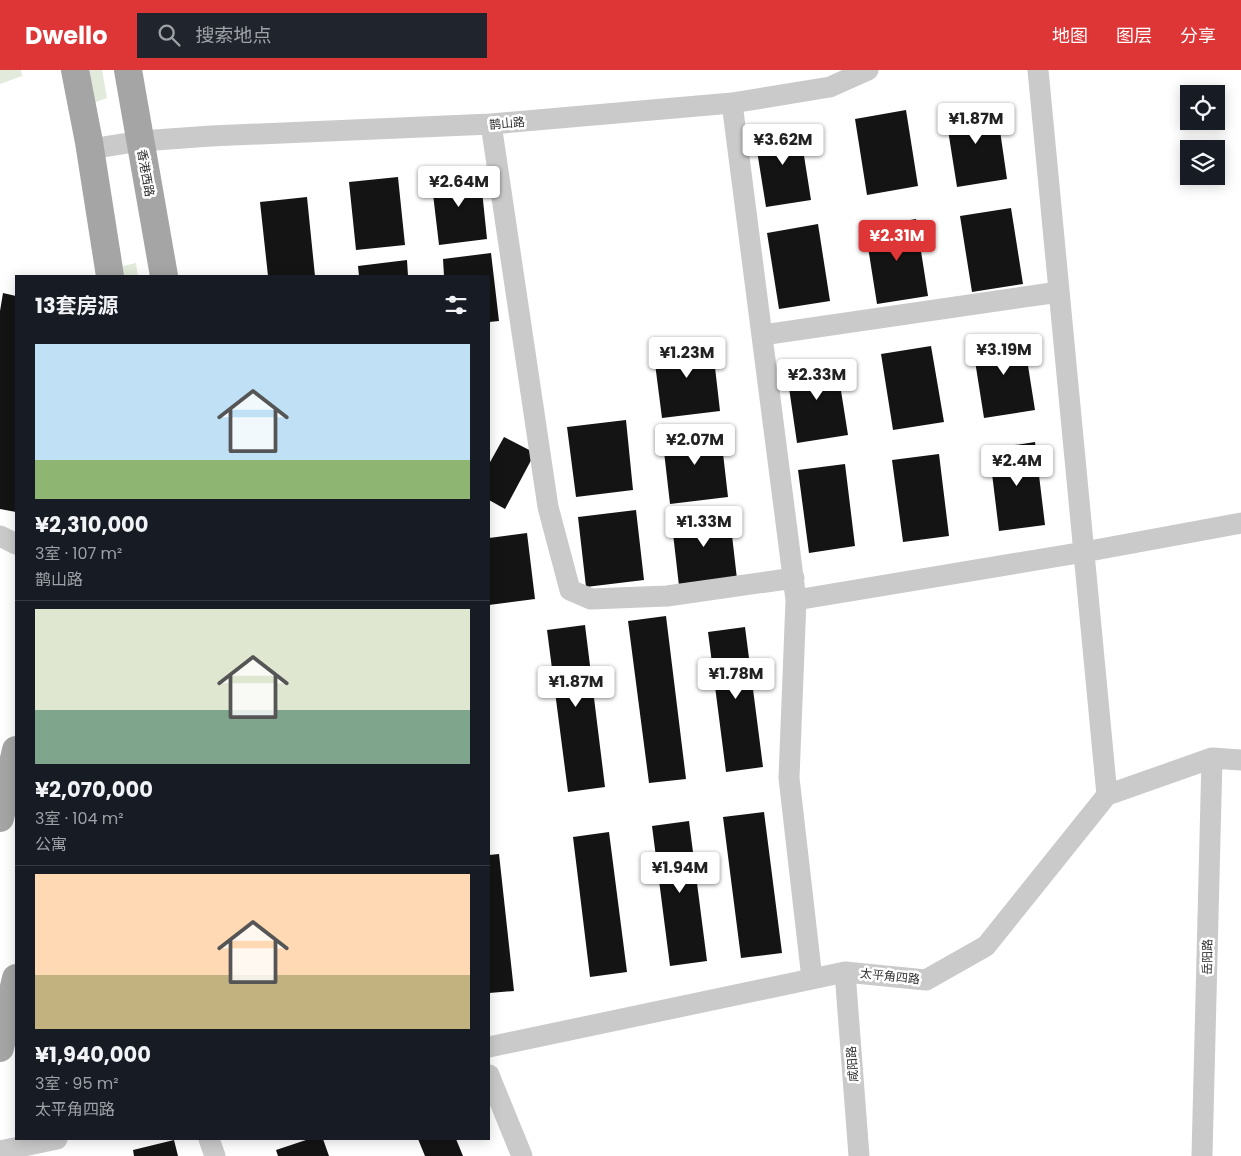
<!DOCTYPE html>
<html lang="zh">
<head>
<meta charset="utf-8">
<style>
	:root { --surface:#171b24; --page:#20242c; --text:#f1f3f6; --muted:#9ea1a6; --line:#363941; --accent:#de3537 }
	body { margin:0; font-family:Poppins,"Noto Sans SC",sans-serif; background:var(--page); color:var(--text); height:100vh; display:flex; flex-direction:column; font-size:19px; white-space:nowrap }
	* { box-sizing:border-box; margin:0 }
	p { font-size:16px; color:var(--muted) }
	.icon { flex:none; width:28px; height:28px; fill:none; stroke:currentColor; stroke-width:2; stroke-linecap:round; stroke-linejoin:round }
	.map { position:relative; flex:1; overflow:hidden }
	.drawer { position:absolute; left:15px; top:205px; width:475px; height:865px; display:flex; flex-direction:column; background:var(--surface); border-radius:0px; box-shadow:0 2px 12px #0003 }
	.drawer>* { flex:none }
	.tools { position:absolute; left:1180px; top:15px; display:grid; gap:10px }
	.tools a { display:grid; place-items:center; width:45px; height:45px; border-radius:0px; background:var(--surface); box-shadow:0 2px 12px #0003; font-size:25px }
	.price { position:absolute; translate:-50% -42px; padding:0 11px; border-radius:5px; background:#fff; color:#222; font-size:16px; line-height:32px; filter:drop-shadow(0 1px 2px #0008) }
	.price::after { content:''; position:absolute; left:50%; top:30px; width:15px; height:11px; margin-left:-8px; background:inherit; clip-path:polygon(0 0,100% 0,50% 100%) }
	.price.selected { background:var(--accent); color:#fff }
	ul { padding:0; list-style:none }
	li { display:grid; align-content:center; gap:10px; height:265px; padding:0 20px }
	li+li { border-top:1px solid var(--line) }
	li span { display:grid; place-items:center; height:155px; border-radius:0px; color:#555 }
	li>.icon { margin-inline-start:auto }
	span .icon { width:90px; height:90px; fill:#fffc; stroke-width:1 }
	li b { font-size:21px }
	h2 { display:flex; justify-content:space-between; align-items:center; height:60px; padding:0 20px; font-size:21px }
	header { display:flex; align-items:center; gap:30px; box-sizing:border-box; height:70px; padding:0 25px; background:var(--accent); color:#fff }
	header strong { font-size:24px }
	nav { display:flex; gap:28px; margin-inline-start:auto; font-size:18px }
	.search { width:350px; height:45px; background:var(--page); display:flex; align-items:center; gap:12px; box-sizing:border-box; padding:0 18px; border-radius:0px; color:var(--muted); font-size:19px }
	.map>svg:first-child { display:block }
</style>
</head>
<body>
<header>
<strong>Dwello</strong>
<div class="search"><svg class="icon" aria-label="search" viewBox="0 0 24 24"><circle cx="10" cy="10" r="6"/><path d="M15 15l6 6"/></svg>搜索地点</div>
<nav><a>地图</a><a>图层</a><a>分享</a></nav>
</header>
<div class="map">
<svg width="1241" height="1086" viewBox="0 0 1241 1086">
	<rect width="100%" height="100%" fill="#fff"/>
	<!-- green -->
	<path fill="#e2eadb" d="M0,0H21L22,6L0,14Z
		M87,0H102L107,28L93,33Z
		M136,193L138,206H124L123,196Z"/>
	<!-- building -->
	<path fill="#141414" d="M996,33L1007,109L957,117L945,41Z
		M906,40L918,116L867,125L855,49Z
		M799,54L811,130L766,137L754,62Z
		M480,101L487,169L439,175L431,107Z
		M398,107L405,175L356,180L349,112Z
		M307,127L315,206H268L260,132Z
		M1011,138L1023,214L972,222L960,146Z
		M916,149L928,226L877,234L865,158Z
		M818,154L830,231L779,239L767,163Z
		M491,183L499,251L489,252V206H444L443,189Z
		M407,190L408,206H359L358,196Z
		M3,223L16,226V442L0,439V241Z
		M1023,264L1035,340L984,348L972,272Z
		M712,271L720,341L662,348L653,278Z
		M931,276L944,352L893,360L881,284Z
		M836,289L848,365L797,373L786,297Z
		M626,350L633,420L576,427L567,357Z
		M720,357L728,427L670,434L662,364Z
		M504,367L535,383L505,439L489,430V394Z
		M1035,372L1045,455L999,461L989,379Z
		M939,384L949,466L903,472L892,390Z
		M845,394L855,476L809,483L798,400Z
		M729,439L737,509L679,516L671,446Z
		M636,440L644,510L586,517L578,447Z
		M527,463L535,529L489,535V468Z
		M666,546L686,709L649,713L628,551Z
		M585,555L605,717L568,722L547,560Z
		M745,557L763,697L726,702L708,562Z
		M764,742L782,883L741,888L723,747Z
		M689,751L707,891L670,896L652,756Z
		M609,762L627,902L590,907L573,767Z
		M499,784L514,921L489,923V785Z
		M309,1069H323L329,1086H278L276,1080Z
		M418,1069H456L463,1086H425Z
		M174,1070L178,1086H134L133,1080Z"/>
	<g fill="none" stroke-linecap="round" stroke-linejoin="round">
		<!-- street -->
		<path stroke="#cacaca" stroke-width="21" d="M1038,0L1107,725
			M732,33L796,530L1084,482L1241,453
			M491,54L548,437L570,520L591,529L667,526L794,508
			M90,79L141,71L211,66L491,54L732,33L830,17L868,0
			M762,265L1059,222
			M0,466L16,474
			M796,530L789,708L812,909
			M845,902L859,1086
			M489,977L845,902L926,910L986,876L1107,725L1212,688L1241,690
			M489,1005L522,1086
			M209,1069L215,1086
			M0,1081L57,1069
			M1202,1086L1212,688"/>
		<!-- primary -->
		<path stroke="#a5a5a5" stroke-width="28" d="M75,0L89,72L110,206
			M128,0L164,206
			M0,748L16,680
			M0,978L16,908"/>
	</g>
	<g text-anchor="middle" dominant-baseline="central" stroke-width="5" stroke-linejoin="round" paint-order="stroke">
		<!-- street labels -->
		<g font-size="12" fill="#2d2d2d" stroke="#fff">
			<text transform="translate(507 53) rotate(-5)">鹊山路</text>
			<text transform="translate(146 103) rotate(80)">香港西路</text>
			<text transform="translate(1207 887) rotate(-89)">岳阳路</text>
			<text transform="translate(890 906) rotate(6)">太平角四路</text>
			<text transform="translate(852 994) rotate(-94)">咸阳路</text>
		</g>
	</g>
</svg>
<div class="tools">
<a><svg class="icon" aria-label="locate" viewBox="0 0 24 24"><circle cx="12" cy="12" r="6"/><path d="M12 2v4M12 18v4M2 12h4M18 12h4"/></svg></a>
<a><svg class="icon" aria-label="layers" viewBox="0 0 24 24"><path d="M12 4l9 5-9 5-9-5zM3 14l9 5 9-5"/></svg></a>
</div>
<b class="price" style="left:976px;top:75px">¥1.87M</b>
<b class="price" style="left:783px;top:96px">¥3.62M</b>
<b class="price" style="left:459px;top:138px">¥2.64M</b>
<b class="price selected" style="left:897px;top:192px">¥2.31M</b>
<b class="price" style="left:1004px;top:306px">¥3.19M</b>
<b class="price" style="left:687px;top:309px">¥1.23M</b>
<b class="price" style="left:817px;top:331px">¥2.33M</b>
<b class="price" style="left:695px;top:396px">¥2.07M</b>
<b class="price" style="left:1017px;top:417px">¥2.4M</b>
<b class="price" style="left:704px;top:478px">¥1.33M</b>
<b class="price" style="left:736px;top:630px">¥1.78M</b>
<b class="price" style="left:576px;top:638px">¥1.87M</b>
<b class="price" style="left:680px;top:824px">¥1.94M</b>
<section class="drawer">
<h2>13套房源<svg class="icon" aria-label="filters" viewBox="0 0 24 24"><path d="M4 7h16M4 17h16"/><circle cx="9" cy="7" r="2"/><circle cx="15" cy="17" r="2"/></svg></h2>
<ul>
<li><span style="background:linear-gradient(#bfe0f5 75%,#8fb573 0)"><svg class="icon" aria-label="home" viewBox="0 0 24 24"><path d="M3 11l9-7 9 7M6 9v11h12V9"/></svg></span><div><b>¥2,310,000</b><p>3室 · 107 m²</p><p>鹊山路</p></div></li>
<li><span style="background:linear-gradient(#dfe7d0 65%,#7fa58c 0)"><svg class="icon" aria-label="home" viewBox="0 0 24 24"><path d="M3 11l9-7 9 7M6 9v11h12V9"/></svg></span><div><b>¥2,070,000</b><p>3室 · 104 m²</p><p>公寓</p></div></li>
<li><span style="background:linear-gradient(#ffd9b3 65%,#c2b280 0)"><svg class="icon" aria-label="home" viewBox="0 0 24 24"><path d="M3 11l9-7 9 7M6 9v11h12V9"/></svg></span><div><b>¥1,940,000</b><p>3室 · 95 m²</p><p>太平角四路</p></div></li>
</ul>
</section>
</div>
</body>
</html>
